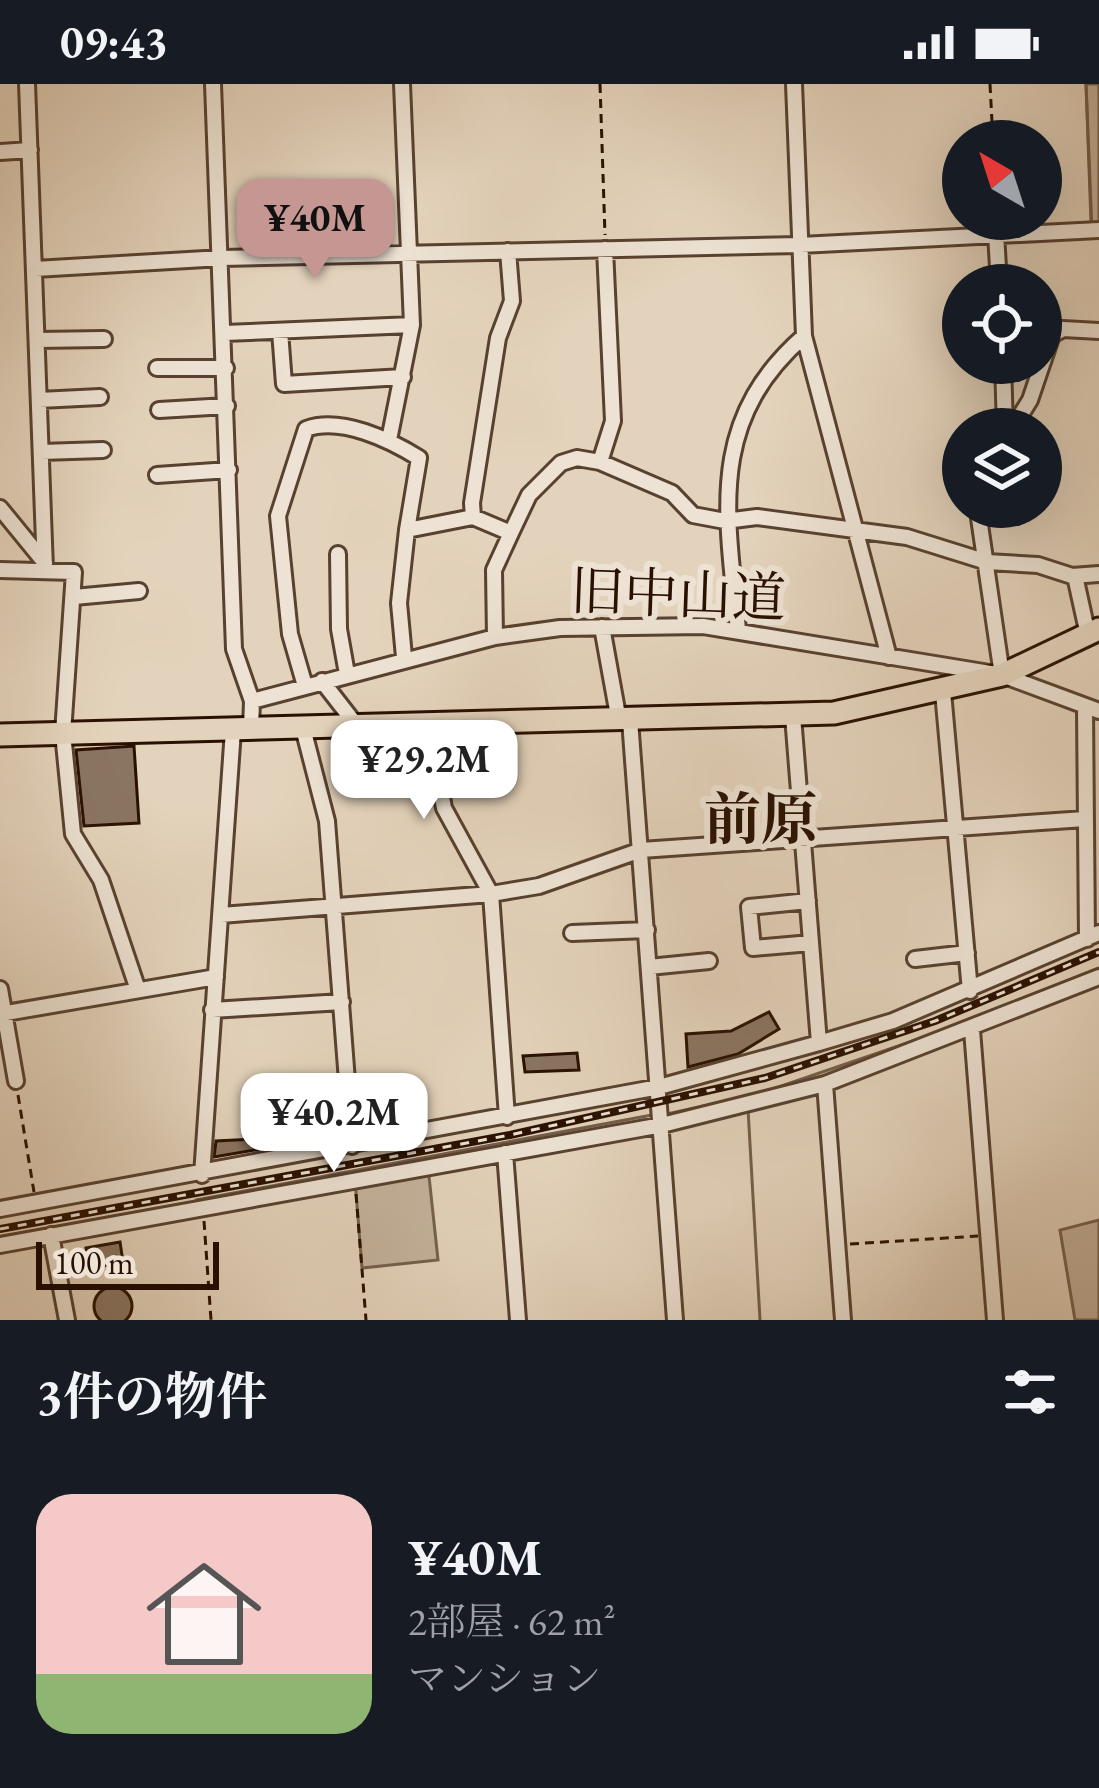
<!DOCTYPE html>
<html lang="ja">
<head>
<meta charset="utf-8">
<style>
	:root { --surface:#171b24; --page:#242831; --text:#f1f3f6; --muted:#9ea1a6; --line:#363941; --accent:#c59692 }
	body { margin:0; font-family:"EB Garamond","Noto Serif JP",serif; background:var(--page); color:var(--text); height:100vh; display:flex; flex-direction:column; font-size:45px; white-space:nowrap }
	* { box-sizing:border-box; margin:0 }
	p { font-size:39px; color:var(--muted) }
	.icon { flex:none; width:66px; height:66px; fill:none; stroke:currentColor; stroke-width:2; stroke-linecap:round; stroke-linejoin:round }
	.map { position:relative; height:1236px; overflow:hidden }
	.sheet { display:flex; flex-direction:column; background:var(--surface); flex:1 }
	.sheet>* { flex:none }
	.needle { width:78px; rotate:321deg }
	.controls { position:absolute; left:942px; top:36px; display:grid; gap:24px }
	.controls a { display:grid; place-items:center; width:120px; height:120px; border-radius:50%; background:var(--surface); box-shadow:0 12px 48px #0002; font-size:60px }
	.scale { position:absolute; left:36px; bottom:30px; width:183px; box-sizing:border-box; padding-left:12px; border:6px solid #291000; border-top:0; font-size:33px; line-height:42px; white-space:nowrap; color:#291000; -webkit-text-stroke:9px #ede2d3; paint-order:stroke }
	.price { position:absolute; translate:-50% -102px; padding:0 27px; border-radius:24px; background:#fff; color:#222; font-size:39px; line-height:78px; filter:drop-shadow(0 3px 6px #0008) }
	.price::after { content:''; position:absolute; left:50%; top:72px; width:36px; height:27px; margin-left:-18px; background:inherit; clip-path:polygon(0 0,100% 0,50% 100%) }
	.price.current { background:var(--accent); color:#111 }
	ul { padding:0; list-style:none }
	li { display:flex; align-items:center; gap:36px; height:300px; padding:0 36px }
	li+li { border-top:3px solid var(--line) }
	li span { display:grid; place-items:center; flex:none; width:336px; height:240px; border-radius:36px; color:#555 }
	li>.icon { margin-inline-start:auto }
	span .icon { width:144px; height:144px; fill:#fffc; stroke-width:1 }
	li b { font-size:51px }
	h2 { display:flex; justify-content:space-between; align-items:center; height:144px; padding:0 36px; font-size:51px }
	.status { display:flex; justify-content:space-between; align-items:center; height:84px; padding:0 60px; background:var(--surface); direction:ltr }
	.status svg { height:33px; fill:currentColor }
	.map>svg:first-child { display:block }
</style>
</head>
<body>
<div class="status"><b>09:43</b><svg viewBox="0 0 49 12"><path d="M0 12V9h3v3zM5 12V6h3v6zM10 12V3h3v9zM15 12V0h3v12zM26 1h20v11H26zM47 4h2v5h-2z"/></svg></div>
<div class="map">
<svg width="1099" height="1236" viewBox="0 0 1099 1236">
	<rect width="100%" height="100%" fill="#e4d3bc"/>
	<filter id="stains"><feTurbulence type="fractalNoise" baseFrequency=".00167" numOctaves="4"/><feColorMatrix values="0 0 0 0 .2 0 0 0 0 .09 0 0 0 0 .02 0 0 0 .5 -.17"/></filter>
	<radialGradient id="worn" r=".72"><stop offset=".6" stop-color="#630" stop-opacity="0"/><stop offset="1" stop-color="#630" stop-opacity=".3"/></radialGradient>
	<!-- green -->
	<path fill="#c4b29c" stroke="#76614e" stroke-width="3" d="M1086,0H1099V146H1092Z
		M428,1083L438,1176L362,1184L355,1096Z
		M1099,1136V1236H1075L1060,1146Z"/>
	<g fill="none" stroke-linecap="round" stroke-linejoin="round">
		<!-- stream -->
		<path stroke="#735d4a" stroke-width="3" d="M1086,0L1091,138
			M960,940L1099,884
			M748,1025L760,1236
			M667,1030L758,1010L951,944
			M196,1123V1116L652,1031
			M61,1158L196,1132
			M0,1169L45,1160"/>
	</g>
	<!-- building -->
	<path fill="#8a7562" stroke="#291000" stroke-width="3" d="M134,662L139,739L84,742L76,666Z
		M769,928L779,945L738,970L688,983L686,950L731,947Z
		M577,969L579,986L525,988L523,972Z
		M277,1054L278,1062L214,1073L216,1057Z
		M120,1158L123,1178L89,1185L86,1164Z
		M94 1222a19 19 0 1 1 38 0a19 19 0 1 1-38 0Z"/>
	<g fill="none" stroke-linecap="round" stroke-linejoin="round">
		<defs>
			<path id="minor" d="M27,0L45,485
				M213,0L234,565L252,617L251,645
				M794,0L804,252L889,573
				M0,68L30,66
				M996,149L999,201
				M35,185L222,174L800,161L1099,146
				M280,247L284,300L403,293
				M225,249L412,241
				M37,256L104,255
				M1003,279L1005,345
				M157,284H226
				M39,316L100,313
				M159,326L227,322
				M1012,345L1030,316L1052,251L1063,245L1099,247
				M389,356L412,241L402,0
				M41,368L103,366
				M600,378L613,337L605,165
				M157,391L229,386
				M983,423L979,434L1002,591
				M0,424L45,479
				M511,449L529,411L561,379L577,374L600,378L672,409L693,431L725,437L757,433L907,453L987,478L1038,481L1072,492L1099,490
				M338,470L339,545L347,590
				M0,486L74,488L63,649L73,750L101,796L138,906
				M1075,492L1088,551
				M74,513L139,507
				M602,543L619,637
				M738,546C727,430 706,338 804,252
				M495,553L494,486L511,449L473,433L472,419L498,254L512,217L508,167
				M404,573L399,519L407,446
				M322,597L357,642
				M305,602L290,550L278,432L306,345C341,332 390,356 419,374L407,446L473,433
				M943,608L970,907
				M252,617L495,553L560,544L703,542L1002,591L1099,627
				M1085,625L1087,855
				M793,632L819,959L893,937L1099,849
				M630,636L675,1236
				M429,641L444,724L491,810L507,1033
				M303,644L327,737L352,1062
				M808,817L749,823L753,864L811,859
				M221,831L491,810L539,802L641,766L1085,735
				M572,849L647,846
				M915,875L967,869
				M649,883L709,877
				M0,905L16,997
				M212,926L342,918
				M0,930L216,893
				M972,946L995,1236
				M825,1000L843,1236
				M505,1069L518,1236
				M202,1091L233,646
				M0,1125L659,1003L819,959
				M51,1151L67,1236
				M0,1161L662,1041L825,1000L1099,893"/>
			<path id="highway" d="M0,651L834,629L1002,591L1099,545"/>
		</defs>
		<!-- minor casing -->
		<use href="#minor" stroke="#58412f" stroke-width="20"/>
		<!-- highway casing -->
		<use href="#highway" stroke="#291000" stroke-width="27"/>
		<!-- path -->
		<path stroke="#291000" stroke-width="3" stroke-dasharray="9 6" stroke-linecap="butt" d="M600,0L605,151
			M990,0L993,57
			M18,1011L34,1108
			M356,1110L366,1236
			M204,1137L211,1236
			M850,1160L978,1152"/>
		<!-- minor -->
		<use href="#minor" stroke="#ede2d3" stroke-width="14"/>
		<!-- highway -->
		<use href="#highway" stroke="#e4d3bc" stroke-width="21"/>
		<defs>
			<path id="rail" d="M0,1145L510,1051L765,994L935,937L1099,868"/>
		</defs>
		<!-- rail casing -->
		<use href="#rail" stroke="#291000" stroke-width="8"/>
		<!-- rail -->
		<use href="#rail" stroke="#ede2d3" stroke-width="3" stroke-dasharray="9" stroke-linecap="butt"/>
	</g>
	<g text-anchor="middle" dominant-baseline="central" stroke-width="12" stroke-linejoin="round" paint-order="stroke">
		<!-- street labels -->
		<g font-size="54" fill="#291000" stroke="#ede2d3">
			<text transform="translate(678 510) rotate(2)">旧中山道</text>
		</g>
		<!-- neighbourhood labels -->
		<g font-size="57" font-weight="bold" fill="#291000" stroke="#ede2d3">
			<text x="761" y="735">前原</text>
		</g>
	</g>
	<rect width="100%" height="100%" filter="url(#stains)"/>
	<rect width="100%" height="100%" fill="url(#worn)"/>
</svg>
<div class="controls">
<a><svg class="needle" viewBox="-14 -14 28 28"><path d="M0-13l5 13h-10z" fill="#e53935"/><path d="M0 13l5-13h-10z" fill="#9ea1a6"/></svg></a>
<a><svg class="icon" aria-label="locate" viewBox="0 0 24 24"><circle cx="12" cy="12" r="6"/><path d="M12 2v4M12 18v4M2 12h4M18 12h4"/></svg></a>
<a><svg class="icon" aria-label="layers" viewBox="0 0 24 24"><path d="M12 4l9 5-9 5-9-5zM3 14l9 5 9-5"/></svg></a>
</div>
<div class="scale">100 m</div>
<b class="price current" style="left:315px;top:197px">¥40M</b>
<b class="price" style="left:424px;top:738px">¥29.2M</b>
<b class="price" style="left:334px;top:1091px">¥40.2M</b>
</div>
<section class="sheet">
<h2>3件の物件<svg class="icon" aria-label="filters" viewBox="0 0 24 24"><path d="M4 7h16M4 17h16"/><circle cx="9" cy="7" r="2"/><circle cx="15" cy="17" r="2"/></svg></h2>
<ul>
<li><span style="background:linear-gradient(#f6c9c9 75%,#8fb573 0)"><svg class="icon" aria-label="home" viewBox="0 0 24 24"><path d="M3 11l9-7 9 7M6 9v11h12V9"/></svg></span><div><b>¥40M</b><p>2部屋 · 62 m²</p><p>マンション</p></div></li>
</ul>
</section>
</body>
</html>
